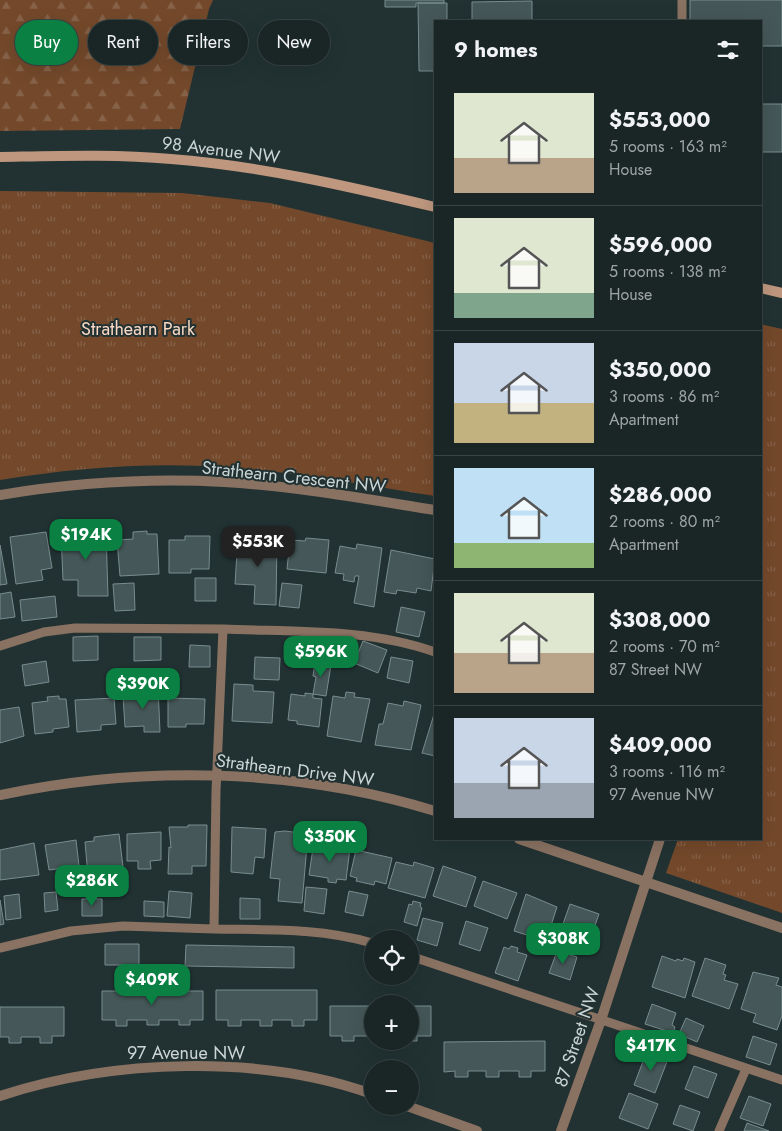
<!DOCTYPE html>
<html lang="en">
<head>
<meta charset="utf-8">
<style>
	:root { --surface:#1a2626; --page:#273232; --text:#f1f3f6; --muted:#9fa5a7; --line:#384343; --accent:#0b8043 }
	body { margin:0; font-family:Jost,sans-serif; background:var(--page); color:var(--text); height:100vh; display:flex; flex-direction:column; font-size:19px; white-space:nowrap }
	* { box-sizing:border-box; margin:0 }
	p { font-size:16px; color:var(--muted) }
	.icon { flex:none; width:28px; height:28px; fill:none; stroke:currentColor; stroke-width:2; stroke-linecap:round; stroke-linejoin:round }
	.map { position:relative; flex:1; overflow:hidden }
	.panel { position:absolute; left:434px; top:20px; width:328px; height:820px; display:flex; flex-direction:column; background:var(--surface); border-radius:0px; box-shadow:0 5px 20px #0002,0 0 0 1px var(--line) }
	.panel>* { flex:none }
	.top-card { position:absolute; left:15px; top:20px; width:344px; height:45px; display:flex; gap:10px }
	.controls { position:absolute; left:364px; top:930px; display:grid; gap:10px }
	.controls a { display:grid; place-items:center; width:55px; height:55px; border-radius:50%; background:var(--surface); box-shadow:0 5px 20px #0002,0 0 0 1px var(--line); font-size:25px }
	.price { position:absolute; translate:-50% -42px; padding:0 11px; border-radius:10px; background:var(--accent); color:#fff; font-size:16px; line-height:32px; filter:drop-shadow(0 1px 2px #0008) }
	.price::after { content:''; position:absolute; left:50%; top:30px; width:15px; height:11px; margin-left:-8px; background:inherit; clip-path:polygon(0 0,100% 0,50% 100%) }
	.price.current { background:#222; color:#fff }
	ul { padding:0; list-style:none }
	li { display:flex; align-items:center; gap:15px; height:125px; padding:0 20px }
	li+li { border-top:1px solid var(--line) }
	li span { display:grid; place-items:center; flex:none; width:140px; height:100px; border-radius:0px; color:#555 }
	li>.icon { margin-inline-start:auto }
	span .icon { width:60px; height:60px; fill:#fffc; stroke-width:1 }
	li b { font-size:21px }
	h2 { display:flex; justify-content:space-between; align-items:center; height:60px; padding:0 20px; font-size:21px }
	.chip { padding:0 18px; border-radius:22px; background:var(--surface); box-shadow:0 5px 20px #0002,0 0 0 1px var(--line); font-size:18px; line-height:45px }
	.chip.current { background:var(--accent); color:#fff }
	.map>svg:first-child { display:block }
</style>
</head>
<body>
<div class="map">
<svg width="782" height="1131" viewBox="0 0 782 1131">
	<defs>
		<pattern id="grass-tufts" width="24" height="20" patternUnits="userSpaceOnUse" patternTransform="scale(1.25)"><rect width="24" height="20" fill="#74492b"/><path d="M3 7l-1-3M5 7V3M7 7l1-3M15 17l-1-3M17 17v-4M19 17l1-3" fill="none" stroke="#866249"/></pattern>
		<pattern id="forest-firs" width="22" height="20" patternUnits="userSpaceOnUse" patternTransform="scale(1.25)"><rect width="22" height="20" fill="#74492b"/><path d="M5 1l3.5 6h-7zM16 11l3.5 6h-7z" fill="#866249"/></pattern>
	</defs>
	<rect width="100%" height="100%" fill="#223233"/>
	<!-- grass -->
	<path fill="url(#grass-tufts)" d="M0,191L182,193L270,203L435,243V496C359,484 282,469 205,466C136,463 67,469 0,480Z
		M760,324L782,329V913L666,873L678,839H760Z"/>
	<!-- forest -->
	<path fill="url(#forest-firs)" d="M0,0H213L209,9L180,129L0,131Z"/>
	<!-- building -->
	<path fill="#455758" stroke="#798c8e" d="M385,0H444V3H416V7H385Z
		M690,0H782V46H760V21H690Z
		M532,1V21H435V71H419L418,3H447V20H472V2Z
		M760,104H782V152H760Z
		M94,526H100L106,531L108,596H78V580H63L61,534H64V530H80V535H89V531Z
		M147,531V534H157L159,574L120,576L117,540L133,539V532Z
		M46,532L52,568L41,570L43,580L16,584L10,537Z
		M185,536H210L209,569H191V573H169V540H185Z
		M238,538L277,540L276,605L254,604L255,585L235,584Z
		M306,538L329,540L326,573L287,569L290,540L305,541Z
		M357,544L382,548L374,607L354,603L359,576H355L354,582L343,580L344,574L335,573L340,546L356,549Z
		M0,545L7,584L0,585Z
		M391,550L435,559L431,591L417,588L416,593L397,590L396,594L384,592Z
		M195,578H216V601H195Z
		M134,583L135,610L115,611L113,584Z
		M282,583L302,585L299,608L279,606Z
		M11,592L15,617L0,619V594Z
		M55,596L57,617L22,621L20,600Z
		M401,607L425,612L419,637L396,632Z
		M98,636V660L73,661V637Z
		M134,637H161V660L134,661Z
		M363,641L387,650L378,673L354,663Z
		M190,645L210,646V667H189Z
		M255,657L280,658L279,680L254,679Z
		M391,657L413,661L409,683L387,678Z
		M46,661L49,682L25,686L22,665Z
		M315,662L331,665L326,696L313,694L316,677L313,676Z
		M234,684L253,685V691L274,692L272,723L232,721Z
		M158,687L160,732H144V726L125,727L123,696H132V689H140V696H147V688Z
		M346,692L355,693L354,697L370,699L361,742L327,736L333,696L345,698Z
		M305,693L313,694V698L322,699L319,727L297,724V721L288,720L291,694L305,696Z
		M59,696V699H66L69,727L53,729V732L35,734L32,703L48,701L47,697Z
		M114,698L116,724L101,725V730L77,732L75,700Z
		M168,698L205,699L204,724H186V727H168Z
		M404,701L421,705L411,750L375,745L379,724H383L388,703L403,706Z
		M19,707L24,736L0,743V710Z
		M435,711V756L422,753Z
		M188,825H207L206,866H192V874H168L169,847L171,848L169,827H188Z
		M232,827L266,829L264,858L255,857L253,874L231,872Z
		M285,831L308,834L302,903L278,901L280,879L270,878L275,832Z
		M161,832V860L150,861L151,869H138V861H127V834Z
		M119,834L123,867L106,869L107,885L89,887L85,842L94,841V837Z
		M76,840L79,866L49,870L45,845Z
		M34,843L39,875L0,880V850Z
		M323,845L350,848L346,880L337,879L336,883L328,882V878L309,875L313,848L322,849Z
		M356,850L392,858L386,884L375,881L374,885L356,881L357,878L350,876Z
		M396,862L413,866L414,862L434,868L425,898L388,888Z
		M443,866L476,877L466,907L433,896Z
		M483,881L517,893L507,919L474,906Z
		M306,887L327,889L324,914L304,911Z
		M169,891L192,893L190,918L167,916Z
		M349,891L368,895L363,916L345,912Z
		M56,892L58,910L45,912L44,893Z
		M19,894L21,918L6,920L4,896Z
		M526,894L557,907L546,941L514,931Z
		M240,898L260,899V919H240Z
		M82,899H102V916H82Z
		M0,900L4,924L0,925Z
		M144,901L164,902V917L144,916Z
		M413,901L421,903L420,907L422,908L417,926L404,922L409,904L412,905Z
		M570,904L599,914L585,954L556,944Z
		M423,918L443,923L437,946L417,940Z
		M466,921L488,928L480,951L459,944Z
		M105,944H139V965H105Z
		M186,945L294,947V968L185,966Z
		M511,946L518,948L517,952L527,955L518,981L495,973L504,947L509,949Z
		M557,951L577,957L570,980L549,973Z
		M662,956L676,961L677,959L683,961L684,958L695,962L685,998L652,987Z
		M705,958L726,965L723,974L726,975L724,980L738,984L729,1009L692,996Z
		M753,972L779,978L776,985L782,987V1016L777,1030L753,1022L756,1014L741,1009Z
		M216,990H317V1020H304V1026H292V1020H272V1026H260V1020H241V1026H228V1020H216Z
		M102,991H203V1020H190V1025H179V1020H159V1025H147V1020H127V1026H116V1020H102Z
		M652,1004L676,1013L672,1025L675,1027L673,1033L645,1024Z
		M330,1006H372V1036H354V1041H342V1036H330Z
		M410,1006H431V1036H417V1041H410Z
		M0,1007H64V1036H52V1043H40V1037H21V1043H9V1037H0Z
		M686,1018L704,1026L697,1042L679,1034Z
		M753,1036L777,1044L770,1065L746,1057Z
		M545,1041V1071H531V1077H519V1071H499V1077H486V1071H468V1077H455V1071L444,1072V1042Z
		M647,1051L668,1059L655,1093L634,1085Z
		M694,1066L717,1074L708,1098L685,1089Z
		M629,1093L658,1104L648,1129L619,1118Z
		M749,1096L771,1104L763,1126L740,1118Z
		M680,1105L700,1112L693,1131L673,1124Z
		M747,1123L769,1131H744Z"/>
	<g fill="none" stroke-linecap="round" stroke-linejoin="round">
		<!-- lane -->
		<path stroke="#8a7262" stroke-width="9" d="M682,0V21
			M0,646L44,632L75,628L223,629
			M214,929C268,930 321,928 372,943
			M0,948L71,931L123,926L214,929L216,791L223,629C293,632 368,628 435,652
			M410,956L782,1080
			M719,1131L746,1069"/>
		<!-- street -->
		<path stroke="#8a7262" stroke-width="10" d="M0,495C73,483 149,478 224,482C294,486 365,499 435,510
			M0,795C142,765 296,768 435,811
			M519,839L782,928
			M0,1096C112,1059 260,1054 372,1094
			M407,1106L477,1131
			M561,1131L601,1020L660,839"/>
		<!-- secondary -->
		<path stroke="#be977e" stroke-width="10" d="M0,157C57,156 114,154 171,159C261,166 347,186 435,207
			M760,288L782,293"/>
	</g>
	<g text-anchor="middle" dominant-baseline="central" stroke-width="4" stroke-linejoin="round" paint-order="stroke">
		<!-- street labels -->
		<g font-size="18" fill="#cbd5d6" stroke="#223233">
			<text transform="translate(221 150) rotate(7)">98 Avenue NW</text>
			<text transform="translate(294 477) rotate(6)">Strathearn Crescent NW</text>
			<text transform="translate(295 770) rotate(7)">Strathearn Drive NW</text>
			<text transform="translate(577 1037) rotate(-71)">87 Street NW</text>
			<text x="186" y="1053">97 Avenue NW</text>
		</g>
		<!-- park labels -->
		<g font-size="18" fill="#fad8c4" stroke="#223233">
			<text x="138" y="329">Strathearn Park</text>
		</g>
	</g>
</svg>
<div class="controls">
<a><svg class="icon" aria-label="locate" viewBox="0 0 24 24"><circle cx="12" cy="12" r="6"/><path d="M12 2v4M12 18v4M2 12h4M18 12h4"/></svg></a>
<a>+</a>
<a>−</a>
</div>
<b class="price" style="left:86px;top:561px">$194K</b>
<b class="price current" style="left:258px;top:568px">$553K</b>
<b class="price" style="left:321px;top:678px">$596K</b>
<b class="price" style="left:143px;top:710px">$390K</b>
<b class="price" style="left:330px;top:863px">$350K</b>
<b class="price" style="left:92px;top:907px">$286K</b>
<b class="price" style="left:563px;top:965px">$308K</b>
<b class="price" style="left:152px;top:1006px">$409K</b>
<b class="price" style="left:651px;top:1072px">$417K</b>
<div class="top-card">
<a class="chip current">Buy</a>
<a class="chip">Rent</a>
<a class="chip">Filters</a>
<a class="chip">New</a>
</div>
<section class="panel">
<h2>9 homes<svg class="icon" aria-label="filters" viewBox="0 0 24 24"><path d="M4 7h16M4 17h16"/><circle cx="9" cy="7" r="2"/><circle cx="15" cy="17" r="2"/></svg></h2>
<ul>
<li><span style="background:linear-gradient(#dfe7d0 65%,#b9a48a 0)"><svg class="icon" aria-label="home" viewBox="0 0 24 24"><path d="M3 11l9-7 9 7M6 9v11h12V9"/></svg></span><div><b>$553,000</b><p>5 rooms · 163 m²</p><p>House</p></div></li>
<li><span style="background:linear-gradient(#dfe7d0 75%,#7fa58c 0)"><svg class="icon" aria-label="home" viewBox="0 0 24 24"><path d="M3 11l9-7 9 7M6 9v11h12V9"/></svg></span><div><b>$596,000</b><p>5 rooms · 138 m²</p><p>House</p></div></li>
<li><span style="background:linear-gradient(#c9d6e8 60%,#c2b280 0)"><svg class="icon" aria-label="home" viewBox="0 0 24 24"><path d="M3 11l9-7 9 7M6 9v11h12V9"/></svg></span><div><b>$350,000</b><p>3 rooms · 86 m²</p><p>Apartment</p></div></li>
<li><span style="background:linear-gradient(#bfe0f5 75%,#8fb573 0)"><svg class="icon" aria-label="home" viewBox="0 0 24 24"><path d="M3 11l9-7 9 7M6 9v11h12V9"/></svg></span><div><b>$286,000</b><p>2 rooms · 80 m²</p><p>Apartment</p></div></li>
<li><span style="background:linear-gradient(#dfe7d0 60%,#b9a48a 0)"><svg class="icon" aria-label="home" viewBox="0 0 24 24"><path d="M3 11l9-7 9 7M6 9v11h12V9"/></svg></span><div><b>$308,000</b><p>2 rooms · 70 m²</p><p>87 Street NW</p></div></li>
<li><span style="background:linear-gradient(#c9d6e8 65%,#9aa5b1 0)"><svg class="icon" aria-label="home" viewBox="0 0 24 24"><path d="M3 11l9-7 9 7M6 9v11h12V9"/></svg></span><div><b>$409,000</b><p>3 rooms · 116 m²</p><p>97 Avenue NW</p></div></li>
</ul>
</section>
</div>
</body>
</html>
